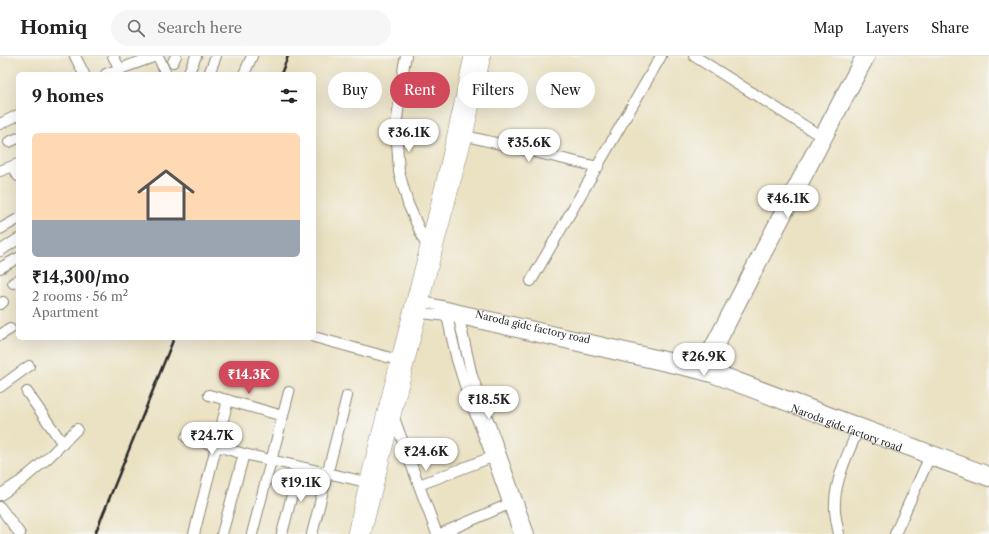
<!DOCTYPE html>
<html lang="en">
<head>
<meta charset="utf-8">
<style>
	:root { --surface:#fff; --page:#f6f6f6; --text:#202124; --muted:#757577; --line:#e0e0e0; --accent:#d1495b }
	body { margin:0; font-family:"Libre Caslon Text",serif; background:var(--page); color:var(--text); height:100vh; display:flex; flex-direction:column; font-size:15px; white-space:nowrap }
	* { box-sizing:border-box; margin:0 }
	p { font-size:13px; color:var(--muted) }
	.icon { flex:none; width:22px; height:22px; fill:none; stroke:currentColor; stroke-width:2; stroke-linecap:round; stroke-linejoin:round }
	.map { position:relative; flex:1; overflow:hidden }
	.panel { position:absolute; left:16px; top:16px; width:300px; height:268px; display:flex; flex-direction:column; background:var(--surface); border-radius:6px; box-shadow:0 4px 16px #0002 }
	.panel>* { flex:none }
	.guide { position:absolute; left:328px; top:16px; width:380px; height:36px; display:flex; gap:8px }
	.price { position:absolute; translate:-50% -34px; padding:0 9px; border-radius:14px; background:#fff; color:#222; font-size:13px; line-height:26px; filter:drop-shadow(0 1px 2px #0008) }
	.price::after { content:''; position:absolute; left:50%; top:24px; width:12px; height:9px; margin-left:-6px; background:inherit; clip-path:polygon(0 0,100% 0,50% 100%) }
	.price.current { background:var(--accent); color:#fff }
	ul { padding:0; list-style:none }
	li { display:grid; align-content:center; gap:8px; height:212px; padding:0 16px }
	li+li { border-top:1px solid var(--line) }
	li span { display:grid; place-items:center; height:124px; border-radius:6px; color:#555 }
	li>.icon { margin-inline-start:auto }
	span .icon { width:72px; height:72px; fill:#fffc; stroke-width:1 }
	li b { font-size:17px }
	h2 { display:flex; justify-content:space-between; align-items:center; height:48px; padding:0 16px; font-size:17px }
	.pill { padding:0 14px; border-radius:18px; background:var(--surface); box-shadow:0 4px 16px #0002; font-size:14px; line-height:36px }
	.pill.current { background:var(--accent); color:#fff }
	header { display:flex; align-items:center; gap:24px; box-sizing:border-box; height:56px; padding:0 20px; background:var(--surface); border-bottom:1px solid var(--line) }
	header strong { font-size:19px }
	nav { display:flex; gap:22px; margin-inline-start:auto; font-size:14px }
	.search { width:280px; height:36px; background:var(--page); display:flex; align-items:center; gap:10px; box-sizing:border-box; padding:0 14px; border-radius:22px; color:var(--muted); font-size:15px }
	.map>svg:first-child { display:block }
</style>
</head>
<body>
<header>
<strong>Homiq</strong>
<div class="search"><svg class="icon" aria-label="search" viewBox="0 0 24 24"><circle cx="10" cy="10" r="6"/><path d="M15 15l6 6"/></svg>Search here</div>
<nav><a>Map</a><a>Layers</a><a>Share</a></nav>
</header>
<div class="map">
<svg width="989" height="478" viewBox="0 0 989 478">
	<rect width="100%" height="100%" fill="#f6f6f2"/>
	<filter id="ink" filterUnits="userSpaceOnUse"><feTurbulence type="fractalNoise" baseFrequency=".025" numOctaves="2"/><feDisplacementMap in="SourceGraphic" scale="8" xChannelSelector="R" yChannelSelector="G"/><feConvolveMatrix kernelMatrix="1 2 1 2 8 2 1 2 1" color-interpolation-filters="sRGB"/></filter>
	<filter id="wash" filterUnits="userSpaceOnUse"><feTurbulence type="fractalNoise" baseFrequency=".012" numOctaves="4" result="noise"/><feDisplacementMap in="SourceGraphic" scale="16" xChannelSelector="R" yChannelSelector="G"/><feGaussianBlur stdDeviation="0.9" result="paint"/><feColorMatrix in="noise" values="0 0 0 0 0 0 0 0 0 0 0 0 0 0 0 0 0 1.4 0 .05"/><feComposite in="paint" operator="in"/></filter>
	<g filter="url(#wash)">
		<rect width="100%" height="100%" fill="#ebe2c3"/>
	</g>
	<g filter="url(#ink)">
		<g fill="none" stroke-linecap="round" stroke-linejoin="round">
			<defs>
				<g id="minor">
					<path d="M75,0L84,18"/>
					<path d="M113,0L120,13"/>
					<path d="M158,0L166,18"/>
					<path d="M406,0L404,9L396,71L399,116L408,148L427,191"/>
					<path d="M694,0L819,79"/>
					<path d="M173,6L176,0"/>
					<path d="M106,18L156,0"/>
					<path d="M188,18L196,0"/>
					<path d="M209,18L216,0"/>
					<path d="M244,18L252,0"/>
					<path d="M0,68L18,59"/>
					<path d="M466,80L598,111"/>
					<path d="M9,86L18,82"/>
					<path d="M13,110L18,120"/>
					<path d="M0,115L18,108"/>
					<path d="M0,173L18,163"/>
					<path d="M0,195L18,183"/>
					<path d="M0,212L18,202"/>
					<path d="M531,225L661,0"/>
					<path d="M13,227L18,224"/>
					<path id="s1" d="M416,244L709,311L989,416"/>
					<path d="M0,248L3,246"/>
					<path d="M446,254L447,260L457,304L468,339L492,401L519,478"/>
					<path id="s2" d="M413,256L447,260L696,317L711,321L857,376L913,396L928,403L989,425"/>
					<path d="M458,258L472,320L501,399L529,478"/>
					<path d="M0,279L10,273"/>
					<path d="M314,281L398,304"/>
					<path d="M698,313L861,0"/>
					<path d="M706,316L750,229L870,0"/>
					<path d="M0,331L29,310"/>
					<path d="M27,336L63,388"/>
					<path d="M209,339L283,360"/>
					<path d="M394,362L437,478"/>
					<path d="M186,381L244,398"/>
					<path d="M419,429L492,401"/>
					<path d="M0,439L21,425L48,402L77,373"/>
					<path d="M0,451L20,478"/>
					<path d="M194,478L228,344"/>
					<path d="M222,478L244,398L366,426"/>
					<path d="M252,478L289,336"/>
					<path d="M282,478L299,411"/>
					<path d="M312,478L347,340"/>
					<path d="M440,478L509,448"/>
					<path d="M839,478C837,468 834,457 835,447C835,425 848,397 857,376"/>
					<path d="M895,478L931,398"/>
				</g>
				<path id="major" d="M354,478C373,395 396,312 417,229C437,153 455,77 471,0
					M364,478L420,257L426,230L466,80L484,0"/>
			</defs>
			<!-- minor casing -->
			<use href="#minor" stroke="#8b8677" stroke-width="12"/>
			<!-- major casing -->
			<use href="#major" stroke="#8b8677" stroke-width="14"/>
			<!-- minor -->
			<use href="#minor" stroke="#fff" stroke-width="10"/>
			<!-- major -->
			<use href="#major" stroke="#fff" stroke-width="13"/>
			<!-- rail -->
			<path stroke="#2b2b2b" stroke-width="2.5" d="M281,18L288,0
				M95,478L174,282"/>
		</g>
	</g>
	<g text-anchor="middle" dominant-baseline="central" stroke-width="4" stroke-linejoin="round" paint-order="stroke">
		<!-- street labels -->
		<g font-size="10" fill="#2b2b2b" stroke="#f6f6f2">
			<text stroke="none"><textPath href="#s1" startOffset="120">Naroda gidc factory road</textPath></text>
			<text stroke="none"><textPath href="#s2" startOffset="450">Naroda gidc factory road</textPath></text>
		</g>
	</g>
</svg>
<b class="price" style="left:409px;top:97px">₹36.1K</b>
<b class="price" style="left:529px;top:107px">₹35.6K</b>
<b class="price" style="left:788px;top:163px">₹46.1K</b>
<b class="price" style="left:704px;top:321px">₹26.9K</b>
<b class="price current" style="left:249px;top:339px">₹14.3K</b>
<b class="price" style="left:489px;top:364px">₹18.5K</b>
<b class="price" style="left:212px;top:400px">₹24.7K</b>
<b class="price" style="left:426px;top:416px">₹24.6K</b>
<b class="price" style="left:301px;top:447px">₹19.1K</b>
<div class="guide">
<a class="pill">Buy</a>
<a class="pill current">Rent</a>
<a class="pill">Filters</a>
<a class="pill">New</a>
</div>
<section class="panel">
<h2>9 homes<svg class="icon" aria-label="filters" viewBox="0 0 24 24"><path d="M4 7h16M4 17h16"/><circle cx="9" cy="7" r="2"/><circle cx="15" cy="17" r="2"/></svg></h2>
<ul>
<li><span style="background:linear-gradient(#ffd9b3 70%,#9aa5b1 0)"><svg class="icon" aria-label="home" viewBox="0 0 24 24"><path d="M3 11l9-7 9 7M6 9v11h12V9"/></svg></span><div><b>₹14,300/mo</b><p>2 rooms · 56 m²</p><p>Apartment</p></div></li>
</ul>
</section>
</div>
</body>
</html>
